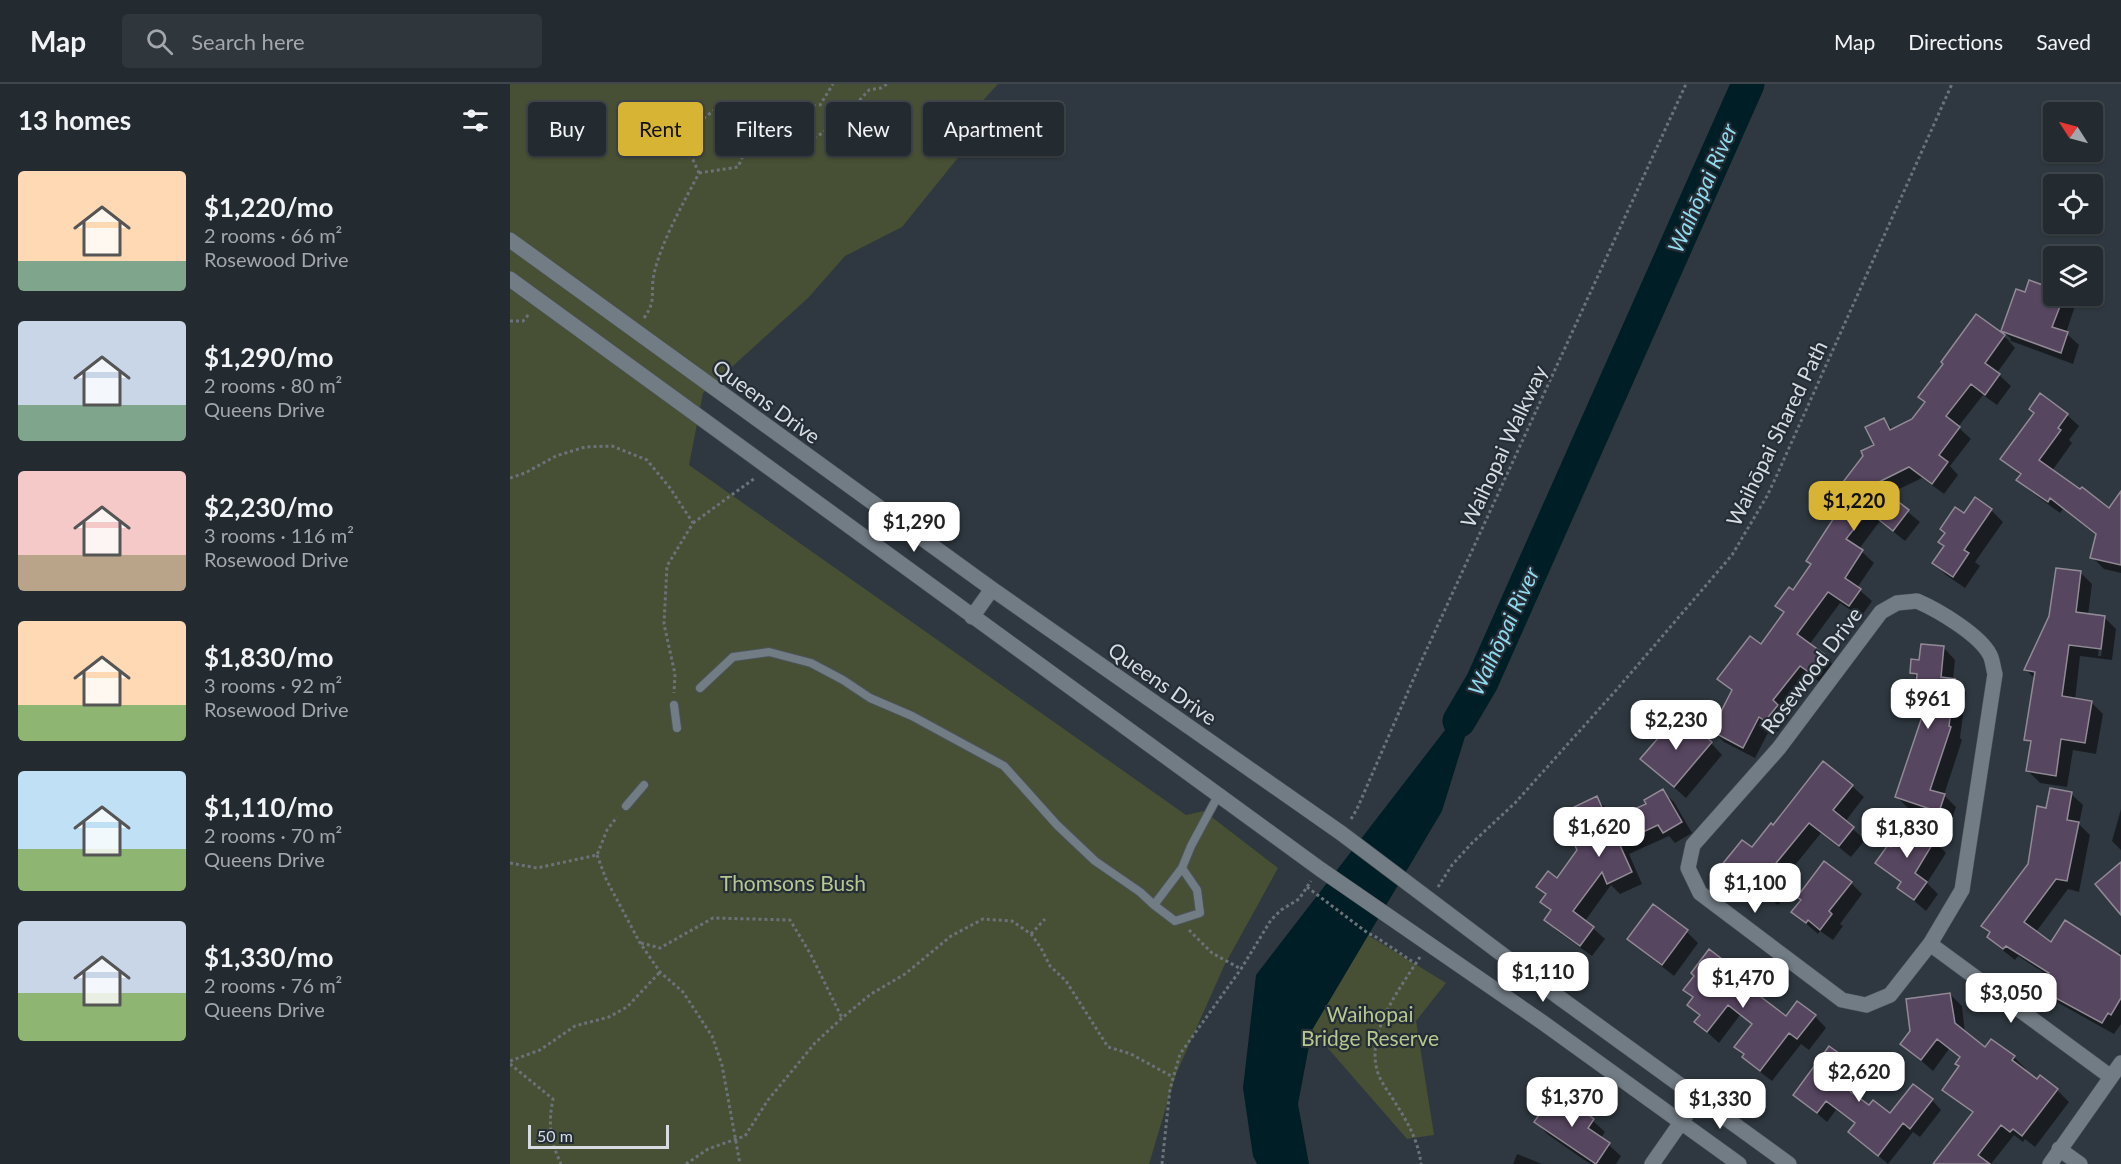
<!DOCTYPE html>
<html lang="en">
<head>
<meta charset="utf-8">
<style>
	:root { --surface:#232a30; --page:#2f363c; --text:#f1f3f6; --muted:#a3a7ab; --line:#40464c; --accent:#d7b434 }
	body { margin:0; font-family:Lato,sans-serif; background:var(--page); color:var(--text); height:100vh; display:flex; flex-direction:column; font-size:22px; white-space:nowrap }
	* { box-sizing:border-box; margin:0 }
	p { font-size:20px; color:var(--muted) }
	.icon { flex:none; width:33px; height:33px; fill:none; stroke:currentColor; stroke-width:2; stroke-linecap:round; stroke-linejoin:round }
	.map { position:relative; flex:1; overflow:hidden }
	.drawer { display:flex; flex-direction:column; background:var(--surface); width:510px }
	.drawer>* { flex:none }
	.hud { position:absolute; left:18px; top:18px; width:570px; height:54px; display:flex; gap:12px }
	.needle { width:39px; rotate:306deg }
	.fabs { position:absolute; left:1533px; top:18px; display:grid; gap:12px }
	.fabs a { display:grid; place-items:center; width:60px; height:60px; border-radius:6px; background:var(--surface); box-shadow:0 2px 4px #0004,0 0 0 2px var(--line); font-size:30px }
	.scale { position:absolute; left:18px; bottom:15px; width:141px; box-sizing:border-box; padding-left:6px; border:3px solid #d6dce1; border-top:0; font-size:16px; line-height:21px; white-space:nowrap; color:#d6dce1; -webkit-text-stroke:4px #252e36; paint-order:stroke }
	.price { position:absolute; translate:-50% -51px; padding:0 14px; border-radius:12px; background:#fff; color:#222; font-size:20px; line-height:39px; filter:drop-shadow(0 2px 3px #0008) }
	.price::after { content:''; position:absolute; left:50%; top:36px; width:18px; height:14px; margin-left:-9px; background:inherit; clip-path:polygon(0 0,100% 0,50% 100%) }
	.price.selected { background:var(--accent); color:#111 }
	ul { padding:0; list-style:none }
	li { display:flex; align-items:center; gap:18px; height:150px; padding:0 18px }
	li span { display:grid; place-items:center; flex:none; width:168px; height:120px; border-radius:6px; color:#555 }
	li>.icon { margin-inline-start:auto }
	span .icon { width:72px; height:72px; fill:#fffc; stroke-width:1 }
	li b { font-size:26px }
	h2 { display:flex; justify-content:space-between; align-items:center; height:72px; padding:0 18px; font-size:26px }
	.tag { padding:0 21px; border-radius:6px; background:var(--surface); box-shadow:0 2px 4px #0004,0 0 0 2px var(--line); font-size:21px; line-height:54px }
	.tag.selected { background:var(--accent); color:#111 }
	header { display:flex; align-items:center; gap:36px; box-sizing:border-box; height:84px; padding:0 30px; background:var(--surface); border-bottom:2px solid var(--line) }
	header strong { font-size:28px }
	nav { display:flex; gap:33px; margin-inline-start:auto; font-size:21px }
	.search { width:420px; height:54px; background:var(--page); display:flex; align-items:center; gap:15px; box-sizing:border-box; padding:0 21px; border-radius:6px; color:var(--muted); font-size:22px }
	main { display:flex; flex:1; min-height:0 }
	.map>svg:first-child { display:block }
</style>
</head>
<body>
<header>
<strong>Map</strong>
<div class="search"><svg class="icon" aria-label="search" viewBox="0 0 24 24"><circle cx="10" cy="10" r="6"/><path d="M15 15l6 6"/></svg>Search here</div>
<nav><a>Map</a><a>Directions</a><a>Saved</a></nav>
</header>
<main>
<section class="drawer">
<h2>13 homes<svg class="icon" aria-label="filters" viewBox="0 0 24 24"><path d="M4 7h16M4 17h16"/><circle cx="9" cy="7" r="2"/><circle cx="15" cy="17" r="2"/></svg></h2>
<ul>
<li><span style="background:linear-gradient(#ffd9b3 75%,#7fa58c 0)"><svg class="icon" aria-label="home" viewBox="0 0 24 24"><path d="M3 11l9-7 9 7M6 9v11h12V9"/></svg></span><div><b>$1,220/mo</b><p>2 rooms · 66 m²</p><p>Rosewood Drive</p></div></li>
<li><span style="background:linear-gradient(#c9d6e8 70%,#7fa58c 0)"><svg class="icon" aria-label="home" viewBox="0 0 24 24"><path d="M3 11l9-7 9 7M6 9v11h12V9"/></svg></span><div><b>$1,290/mo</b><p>2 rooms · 80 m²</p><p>Queens Drive</p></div></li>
<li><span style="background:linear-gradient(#f6c9c9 70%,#b9a48a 0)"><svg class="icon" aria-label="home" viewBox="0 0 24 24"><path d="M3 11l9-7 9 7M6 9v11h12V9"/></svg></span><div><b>$2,230/mo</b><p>3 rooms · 116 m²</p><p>Rosewood Drive</p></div></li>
<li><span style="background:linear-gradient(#ffd9b3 70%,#8fb573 0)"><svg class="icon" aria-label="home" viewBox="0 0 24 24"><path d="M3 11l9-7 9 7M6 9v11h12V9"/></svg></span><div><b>$1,830/mo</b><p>3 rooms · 92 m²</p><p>Rosewood Drive</p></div></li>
<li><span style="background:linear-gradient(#bfe0f5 65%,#8fb573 0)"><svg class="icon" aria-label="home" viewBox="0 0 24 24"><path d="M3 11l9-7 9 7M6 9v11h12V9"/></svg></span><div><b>$1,110/mo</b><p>2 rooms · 70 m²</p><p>Queens Drive</p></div></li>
<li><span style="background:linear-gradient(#c9d6e8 60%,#8fb573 0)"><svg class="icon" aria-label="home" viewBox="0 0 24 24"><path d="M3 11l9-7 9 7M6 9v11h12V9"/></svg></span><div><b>$1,330/mo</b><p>2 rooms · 76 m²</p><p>Queens Drive</p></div></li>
</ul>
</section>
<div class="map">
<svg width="1611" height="1080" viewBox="0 0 1611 1080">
	<rect width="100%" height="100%" fill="#2f3840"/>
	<!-- green -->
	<path fill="#474f34" d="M0,0H488L467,23L455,65L392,143L335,172L298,214L193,309L179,381L676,731L694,727L768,784L714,882L666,990L639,1080H0Z
		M858,851L936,899L906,937L924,1051L897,1055L802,946Z"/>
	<!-- water -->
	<path fill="#001e25" d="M972,598L932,727L802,946L788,1020L799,1080H747L743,1072L733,1004L746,891Z"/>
	<!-- shadow -->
	<path fill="#0007" fill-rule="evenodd" d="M1516,210L1555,212L1565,222L1556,249L1569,261L1563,280L1498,256L1505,264L1487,289L1501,302L1487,321L1473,311L1448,343L1461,355L1440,382L1448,391L1434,410L1412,394L1377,411L1410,438L1395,457L1370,437L1349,465L1364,479L1347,504L1362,517L1351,533L1330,519L1299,561L1325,582L1312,600L1302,592L1274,628L1279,633L1268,648L1261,643L1245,674L1214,658L1203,647L1223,608L1209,595L1251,562L1275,530L1267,522L1283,508L1302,481L1332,425L1322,415L1366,361L1374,336L1384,346L1403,336L1416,319L1435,280L1466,232L1500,257L1501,255L1493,247Z
		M1557,331L1569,342L1559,356L1562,359L1542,387L1599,426L1611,410V489L1594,485L1582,473L1587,452L1553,425L1550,429L1520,407L1508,396L1511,392L1492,375Z
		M1481,426L1493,438L1465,478L1470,482L1455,504L1436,491L1424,479L1454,431Z
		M1570,488L1582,500L1578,531L1594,533L1606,545L1602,576L1570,572L1565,616L1581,618L1593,630L1586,670L1563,666L1557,703L1530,699L1518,687L1522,661L1516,655L1526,596L1516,586ZM1592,541H1595L1591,572H1588Z
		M1434,564L1445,576L1443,595L1456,608L1450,654L1452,656L1434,711L1446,723L1441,738L1399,725L1387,713L1417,623L1406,613L1408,595L1401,588L1411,577Z
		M1201,659L1212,671L1176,714L1132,675Z
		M1342,702L1354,713L1335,738L1355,756L1341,773L1311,749L1273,796L1281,804L1268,821L1248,805L1243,811L1212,783L1242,765L1263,743Z
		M1152,707L1164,718L1182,749L1165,759L1159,752L1119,770L1132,800L1110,810L1101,801L1075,837L1095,855L1082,872L1047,847L1036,836L1041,828L1032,818L1036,811L1028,802L1047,796L1069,766L1074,741L1086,714L1098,726L1103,737L1138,720Z
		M1561,710L1573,721L1569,740L1580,751L1569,808L1558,805L1526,848L1541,860L1608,871L1611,866V940L1604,950L1543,916L1531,904L1539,892L1508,872L1505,876L1490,864L1478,853L1481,849L1473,842L1519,780L1537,726Z
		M1611,725V766L1602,757Z
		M1400,740L1424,757L1436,769L1417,799L1428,810L1416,827L1389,804L1398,802L1378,787V790L1367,779L1381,765Z
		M1341,799L1352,810L1330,840L1333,842L1323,856L1310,847L1308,850L1283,828L1292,816Z
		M1177,848L1188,859L1164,892L1131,866L1119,855Z
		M1237,896L1248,907L1246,911L1276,934L1305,932L1316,944L1299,966L1291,960L1262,997L1246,985L1226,963L1243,941L1230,931L1209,959L1186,938L1190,932L1179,921L1184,915L1175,906Z
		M1440,910L1452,922L1455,950L1475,965L1504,973L1516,985L1514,987L1527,997L1547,1006L1559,1018L1525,1063L1515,1055L1513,1058L1504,1051L1481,1080H1425L1464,1030L1434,1005L1450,983L1451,974L1439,965L1423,987L1392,960Z
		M1340,979L1349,988L1336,1006L1359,1023L1380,1031L1422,1016L1431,1026L1410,1053L1403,1048L1378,1080L1340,1048L1346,1040L1326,1026L1317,1038L1285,1011Z
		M1045,1010L1083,1037L1095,1048L1091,1054L1111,1072L1106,1080H1080L1037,1050L1026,1038Z
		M1007,1070L1032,1080H1003Z"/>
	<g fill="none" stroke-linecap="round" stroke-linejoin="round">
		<!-- river -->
		<path stroke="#001e25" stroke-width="33" d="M949,637L972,598L1238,0"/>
	</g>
	<!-- building -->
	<path fill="#574660" stroke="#918a95" stroke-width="1.5" d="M1519,196L1544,205V212H1554L1542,243L1558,248L1551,269L1491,247L1506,205L1515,208Z
		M1466,230L1495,251L1475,279L1490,290L1475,311L1461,300L1436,332L1450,343L1429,371L1438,378L1422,400L1399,383L1365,400L1399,426L1383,447L1358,427L1336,455L1353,466L1335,494L1351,505L1339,522L1318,508L1287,550L1314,570L1300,589L1290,582L1263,616L1268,621L1255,637L1249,633L1233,664L1201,647L1222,606L1207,595L1240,552L1251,560L1274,528L1265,522L1279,503L1283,506L1301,480L1296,477L1331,423L1320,415L1353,372L1351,367L1364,361L1355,343L1374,334L1380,346L1402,335L1415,318L1408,313L1433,280L1431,278Z
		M1530,309L1558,330L1548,344L1551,346L1529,376L1570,405L1572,403L1599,424L1611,407V481L1580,474L1586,450L1540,414L1538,418L1506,396L1511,390L1490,375L1524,329L1519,325Z
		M1465,413L1482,425L1454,466L1459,469L1443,493L1422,479L1434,462L1428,458L1435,449L1430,445L1445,423L1454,429Z
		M1546,484L1571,487L1566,528L1595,532L1591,565L1559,561L1552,612L1582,617L1575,659L1551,655L1546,692L1516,687L1521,657L1514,656L1525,588L1514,586L1539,532Z
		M1411,560L1434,562L1431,593L1445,595L1439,642L1441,643L1420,706L1435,710L1429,728L1385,713L1418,615L1405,613L1407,590L1400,589L1401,575L1409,576Z
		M1169,630L1202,658L1164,703L1130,675Z
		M1313,677L1343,701L1323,726L1344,743L1329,762L1299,739L1262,784L1271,791L1255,810L1236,794L1231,800L1210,783L1232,756L1242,763L1261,739L1263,741Z
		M1540,704L1562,708L1557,736L1569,738L1557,797L1546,795L1514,838L1541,858L1555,836L1611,872V914L1601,931L1598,929L1592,939L1529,905L1539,889L1496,862L1493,865L1477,853L1480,848L1471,842L1518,780L1527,722L1536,724Z
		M1153,705L1172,738L1153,749L1148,741L1109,759L1122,788L1097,800L1092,788L1063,827L1084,843L1070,862L1034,836L1041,826L1030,818L1036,810L1026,803L1038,787L1047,794L1067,766L1058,747L1072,741L1064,723L1087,712L1098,737L1136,720L1134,716Z
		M1400,737L1425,756L1405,789L1417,798L1404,816L1387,804L1391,798L1365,779L1378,761L1381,763Z
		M1314,777L1342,798L1319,827L1322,830L1310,846L1298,836L1296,839L1281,828L1291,816L1287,813Z
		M1611,778V831L1585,800Z
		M1143,820L1178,846L1152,881L1117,855Z
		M1199,865L1238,895L1234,900L1276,932L1287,917L1306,931L1287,955L1279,949L1250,987L1232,973L1234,970L1224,963L1242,940L1218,921L1197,948L1184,938L1190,931L1177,921L1183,913L1173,906L1184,892L1181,889Z
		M1440,909L1445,939L1475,963L1481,955L1505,972L1502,976L1527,995L1530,991L1548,1005L1512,1052L1503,1045L1500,1048L1491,1041L1468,1071L1480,1080H1423L1463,1028L1432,1006L1449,982L1445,980L1450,973L1427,955L1411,976L1390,960L1400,947L1396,915Z
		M1319,962L1341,978L1326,997L1359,1021L1363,1016L1380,1029L1403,1000L1423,1015L1400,1045L1393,1039L1368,1072L1338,1048L1345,1039L1316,1017L1307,1029L1283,1011Z
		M1045,1008L1084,1035L1078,1044L1100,1059L1086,1080L1024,1038Z"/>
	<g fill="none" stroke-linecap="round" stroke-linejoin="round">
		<defs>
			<path id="service" d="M190,604L223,573L259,568L301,579L333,596L360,614L402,632L494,682L547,741L585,777L630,808L644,821L672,784L681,762L709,710
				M164,621L167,644
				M116,722L134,701
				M644,821L665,837L690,829L687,806L672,784"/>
			<path id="minor" d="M1407,517C1428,526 1470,551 1480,571C1483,577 1483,584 1485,590L1452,806L1420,860L1380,911L1356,921L1332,916L1190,809L1178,784L1183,761L1269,664L1371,528L1387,519Z
				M1420,860L1601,993
				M1549,1065L1570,1080
				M1142,1080L1188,1014
				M1540,1080L1611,979"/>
			<path id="secondary" d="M0,156L482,505L831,749L1050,914L1279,1080
				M0,195L810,785L1032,938L1229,1080
				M462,533L482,505"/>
		</defs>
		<!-- service casing -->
		<use href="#service" stroke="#4c545b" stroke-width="10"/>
		<!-- minor casing -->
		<use href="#minor" stroke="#4c545b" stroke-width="16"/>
		<!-- secondary casing -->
		<use href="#secondary" stroke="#4c545b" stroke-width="16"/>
		<!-- path -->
		<path stroke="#6b737a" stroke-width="3" stroke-dasharray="3 3" stroke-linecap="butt" d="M189,89L228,83L233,72L267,61L283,63L313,49L328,32L345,21L359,6L371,4L377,0
			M189,89L180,69L188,39L208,23L257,27L310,21L323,0
			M134,234C147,216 140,209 144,190C151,158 174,118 189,89
			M0,237H13L19,230
			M0,394L15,389L46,372L75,363L102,362L137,376L160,404L183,439L157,482L154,540L165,590L164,609
			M183,439L245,394
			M841,735L847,725L910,580L1176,0
			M87,771L96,795L130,859L150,888L173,908L202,952L212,981L230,1080
			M0,779L27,784L87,771L97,746L107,733
			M797,803L859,850L863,851L906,880
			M928,803L942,781L962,759L1005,719L1108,604L1222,471L1257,412L1266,393L1442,0
			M679,846L702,869L731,885
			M521,850L535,835
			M131,859L150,864L203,834L280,836L300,869L332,934
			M910,873C889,906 853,951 869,992C872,999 877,1006 881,1012C895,1034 908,1054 911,1080
			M0,977L30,966L65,942L99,933L117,923L150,888
			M0,980L43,1015C38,1040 40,1056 51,1080
			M176,1080L198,1065L235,1052L258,1016L305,959L332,934L361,910L395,890L441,852L473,835L502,837L521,850L531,864L540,882L556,897L598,963L621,970L663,993
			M652,1080L660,1005L670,970L731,885L761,836L771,826L789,815L801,797"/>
		<!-- service -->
		<use href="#service" stroke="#727c85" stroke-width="8"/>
		<!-- minor -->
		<use href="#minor" stroke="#727c85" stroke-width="15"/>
		<!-- secondary -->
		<use href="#secondary" stroke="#727c85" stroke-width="15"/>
	</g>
	<g text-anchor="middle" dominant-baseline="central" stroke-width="4.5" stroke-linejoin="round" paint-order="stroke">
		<!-- street labels -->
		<g font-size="21" fill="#d6dce1" stroke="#252e36">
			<text transform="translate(257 317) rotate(36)">Queens Drive</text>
			<text transform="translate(1266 349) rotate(-64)">Waihōpai Shared Path</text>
			<text transform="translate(993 362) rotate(-65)">Waihopai Walkway</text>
			<text transform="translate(1301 586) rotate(-53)">Rosewood Drive</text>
			<text transform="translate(653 599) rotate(35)">Queens Drive</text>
		</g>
		<!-- park labels -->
		<g font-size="21" fill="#b7c78f" stroke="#252e36">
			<text x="283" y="798">Thomsons Bush</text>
			<text x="860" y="929">Waihopai<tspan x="860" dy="24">Bridge Reserve</tspan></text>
		</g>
		<!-- water labels -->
		<g font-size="22" font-style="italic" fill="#90daee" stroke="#252e36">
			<text transform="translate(1192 104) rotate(-66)">Waihōpai River</text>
			<text transform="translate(993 547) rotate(-65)">Waihōpai River</text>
		</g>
	</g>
</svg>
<div class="fabs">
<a><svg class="needle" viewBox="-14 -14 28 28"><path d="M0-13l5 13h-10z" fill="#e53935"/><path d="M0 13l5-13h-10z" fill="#a3a7ab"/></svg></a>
<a><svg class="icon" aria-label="locate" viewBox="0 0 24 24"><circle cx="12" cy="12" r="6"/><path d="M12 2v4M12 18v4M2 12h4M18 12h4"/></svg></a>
<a><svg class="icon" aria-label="layers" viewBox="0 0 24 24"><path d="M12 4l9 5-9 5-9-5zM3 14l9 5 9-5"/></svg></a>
</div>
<div class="scale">50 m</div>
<b class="price selected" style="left:1344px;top:448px">$1,220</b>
<b class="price" style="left:404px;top:469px">$1,290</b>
<b class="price" style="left:1418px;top:646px">$961</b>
<b class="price" style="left:1166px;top:667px">$2,230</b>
<b class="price" style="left:1089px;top:774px">$1,620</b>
<b class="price" style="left:1397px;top:775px">$1,830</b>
<b class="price" style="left:1245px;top:830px">$1,100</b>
<b class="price" style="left:1033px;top:919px">$1,110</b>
<b class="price" style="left:1233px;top:925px">$1,470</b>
<b class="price" style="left:1501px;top:940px">$3,050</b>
<b class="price" style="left:1349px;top:1019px">$2,620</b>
<b class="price" style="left:1062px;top:1044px">$1,370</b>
<b class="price" style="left:1210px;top:1046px">$1,330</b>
<div class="hud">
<a class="tag">Buy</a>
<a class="tag selected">Rent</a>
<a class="tag">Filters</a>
<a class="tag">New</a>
<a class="tag">Apartment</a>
</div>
</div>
</main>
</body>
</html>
